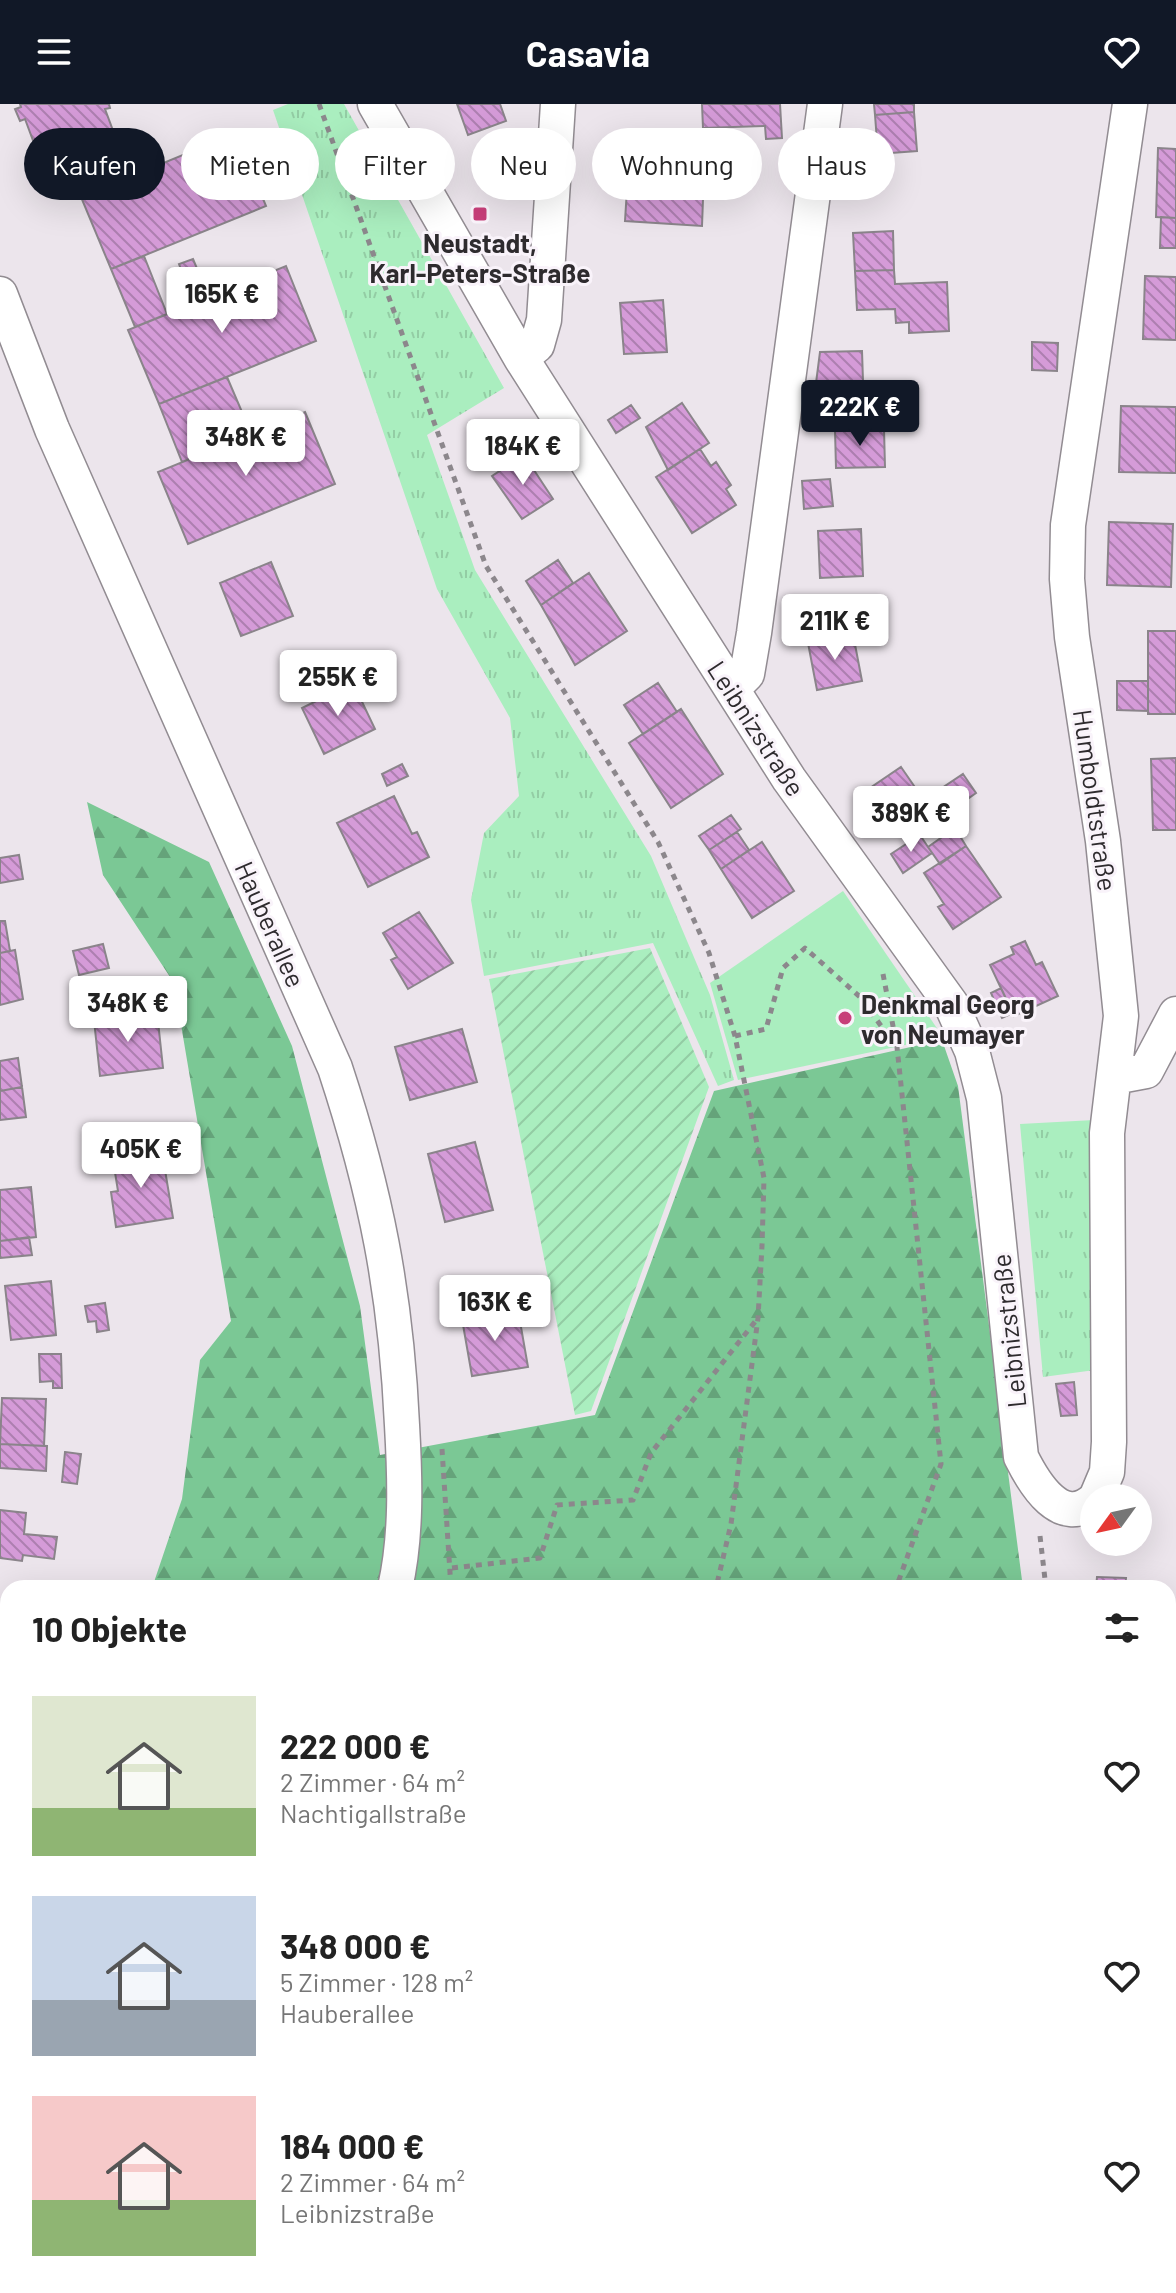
<!DOCTYPE html>
<html lang="de">
<head>
<meta charset="utf-8">
<style>
	:root { --surface:#fff; --page:#f2f2f2; --text:#222; --muted:#767676; --accent:#111827 }
	body { margin:0; font-family:Barlow,sans-serif; background:var(--page); color:var(--text); height:100vh; display:flex; flex-direction:column; font-size:30px; white-space:nowrap }
	* { box-sizing:border-box; margin:0 }
	p { font-size:26px; color:var(--muted) }
	.icon { flex:none; width:44px; height:44px; fill:none; stroke:currentColor; stroke-width:2; stroke-linecap:round; stroke-linejoin:round }
	.map { position:relative; flex:1; overflow:hidden }
	.drawer { position:absolute; left:0px; top:1476px; width:1176px; height:714px; display:flex; flex-direction:column; background:var(--surface); border-radius:24px 24px 0 0; box-shadow:0 8px 32px #0002 }
	.drawer>* { flex:none }
	.banner { position:absolute; left:24px; top:24px; width:1128px; height:72px; display:flex; gap:16px }
	.needle { width:52px; rotate:237deg }
	.tools { position:absolute; left:1080px; top:1380px; display:grid; gap:16px }
	.tools a { display:grid; place-items:center; width:72px; height:72px; border-radius:50%; background:var(--surface); box-shadow:0 8px 32px #0002; font-size:40px }
	.price { position:absolute; translate:-50% -68px; padding:0 18px; border-radius:8px; background:#fff; color:#222; font-size:26px; line-height:52px; filter:drop-shadow(0 2px 4px #0008) }
	.price::after { content:''; position:absolute; left:50%; top:48px; width:24px; height:18px; margin-left:-12px; background:inherit; clip-path:polygon(0 0,100% 0,50% 100%) }
	.price.active { background:var(--accent); color:#fff }
	ul { padding:0; list-style:none }
	li { display:flex; align-items:center; gap:24px; height:200px; padding:0 32px }
	li span { display:grid; place-items:center; flex:none; width:224px; height:160px; border-radius:0px; color:#555 }
	li>.icon { margin-inline-start:auto }
	span .icon { width:96px; height:96px; fill:#fffc; stroke-width:1 }
	li b { font-size:34px }
	h2 { display:flex; justify-content:space-between; align-items:center; height:96px; padding:0 32px; font-size:34px }
	.tag { padding:0 28px; border-radius:36px; background:var(--surface); box-shadow:0 8px 32px #0002; font-size:28px; line-height:72px }
	.tag.active { background:var(--accent); color:#fff }
	header { display:flex; justify-content:space-between; align-items:center; height:104px; padding:0 32px; background:var(--accent); color:#fff; font-size:36px; font-weight:700 }
	.map>svg:first-child { display:block }
</style>
</head>
<body>
<header><svg class="icon" aria-label="menu" viewBox="0 0 24 24"><path d="M4 6h16M4 12h16M4 18h16"/></svg>Casavia<svg class="icon" aria-label="heart" viewBox="0 0 24 24"><path d="M12 20l-8-8c-3-5 5-10 8-4 3-6 11-1 8 4z"/></svg></header>
<div class="map">
<svg width="1176" height="2189" viewBox="0 0 1176 2189">
	<defs>
		<pattern id="grass-tufts" width="24" height="20" patternUnits="userSpaceOnUse" patternTransform="scale(2)"><rect width="24" height="20" fill="#aaeebf"/><path d="M3 7l-1-3M5 7V3M7 7l1-3M15 17l-1-3M17 17v-4M19 17l1-3" fill="none" stroke="#93cca4"/></pattern>
		<pattern id="forest-firs" width="22" height="20" patternUnits="userSpaceOnUse" patternTransform="scale(2)"><rect width="22" height="20" fill="#7bc895"/><path d="M5 1l3.5 6h-7zM16 11l3.5 6h-7z" fill="#65a37a"/></pattern>
		<pattern id="garden-furrows" width="10" height="10" patternUnits="userSpaceOnUse" patternTransform="scale(2)"><rect width="10" height="10" fill="#aaeebf"/><path d="M-1 1l2-2M0 10L10 0M9 11l2-2" fill="none" stroke="#93cca4"/></pattern>
		<pattern id="building-back-hatch" width="6" height="6" patternUnits="userSpaceOnUse" patternTransform="scale(2)"><rect width="6" height="6" fill="#d59bd8"/><path d="M-1 5l2 2M0 0l6 6M5-1l2 2" fill="none" stroke="#ad7fb0"/></pattern>
	</defs>
	<rect width="100%" height="100%" fill="#ece5ec"/>
	<!-- grass -->
	<path fill="url(#grass-tufts)" d="M288,0H344L504,284L427,331L475,466L651,752L710,891L734,976L718,982L653,839L484,872L471,796L484,729L519,692L510,614L437,485L273,6Z
		M1094,1016L1095,1266L1043,1273L1020,1020Z"/>
	<!-- forest -->
	<path fill="url(#forest-firs)" d="M87,698L209,758L292,942L360,1202L380,1351L595,1311L714,987L942,936L958,982L1023,1484H152L182,1395L200,1256L231,1217L174,879L103,771Z
		M1168,1631H1176V2189H0V1932L8,1908V2182H1168Z"/>
	<!-- park -->
	<path fill="#aaeebf" d="M843,787L943,933L738,976L710,879Z"/>
	<!-- garden -->
	<path fill="url(#garden-furrows)" d="M650,844L709,983L591,1307L575,1311L489,875Z"/>
	<!-- building -->
	<path fill="url(#building-back-hatch)" stroke="#8a848a" stroke-width="2" d="M20,0H109L110,4L105,5L115,32L41,58L25,15L20,17L15,5L21,3Z
		M457,0H500L506,17L468,31Z
		M702,0H780L782,34L766,35L765,22L703,24Z
		M874,0H914V8L875,11Z
		M914,8L917,47L878,50L875,11Z
		M236,29L266,102L111,165L81,93Z
		M1158,44L1176,45V114L1156,113Z
		M628,69L672,72L671,93L703,95L702,122L625,117Z
		M860,74L861,88L839,89L842,76Z
		M1161,113L1176,114V144H1160Z
		M893,127L894,166L855,167L853,129Z
		M144,152L167,210L135,223L111,165Z
		M193,155L198,167L184,173L179,160Z
		M286,162L316,237L159,300L128,226Z
		M894,166L895,180L947,178L949,227L909,229V218L896,219L895,205L857,206L855,167Z
		M1145,172L1176,173V236L1143,235Z
		M663,196L667,248L624,250L620,199Z
		M1032,238L1058,239L1057,267L1032,266Z
		M862,247L863,277L816,279L820,248Z
		M227,273L248,322L214,336L217,344L182,358L159,300Z
		M873,284L874,325L835,326L834,285Z
		M682,299L709,339L668,366L646,323Z
		M631,301L640,314L616,329L608,316Z
		M1121,302L1176,303V369L1119,368Z
		M305,308L335,380L188,440L158,368Z
		M884,325L885,363L836,364L835,326Z
		M700,345L711,362L716,358L731,381L726,385L736,401L692,429L656,373Z
		M524,351L553,395L522,415L492,372Z
		M830,375L833,402L804,405L802,377Z
		M1109,418L1173,420L1171,483L1107,481Z
		M861,425L863,472L820,474L818,427Z
		M558,456L573,479L541,501L526,477Z
		M271,458L293,512L241,532L220,479Z
		M589,469L627,527L575,561L541,501Z
		M1148,527H1176V610H1148Z
		M853,530L862,577L817,586L808,539Z
		M1117,577H1148V607L1117,606Z
		M353,579L375,625L324,650L302,604Z
		M658,579L677,608L643,630L624,601Z
		M681,605L723,670L671,704L629,639Z
		M1176,654V726H1153L1151,655Z
		M402,660L408,672L387,682L382,670Z
		M901,663L930,705L896,729L867,686Z
		M963,670L976,689L938,716L924,696Z
		M394,692L412,730L417,728L429,753L368,783L337,719Z
		M731,711L741,725L709,746L699,732Z
		M955,724L966,742L940,760L928,743Z
		M737,728L749,746L721,765L709,746Z
		M920,731L932,749L903,769L891,750Z
		M762,738L794,787L752,814L721,765Z
		M966,742L1001,793L953,825L938,803L944,800L924,769Z
		M19,751L23,775L0,779V754Z
		M419,808L453,859L408,885L391,856L397,853L383,829Z
		M0,817H5L10,847L0,849Z
		M1025,837L1036,861L1042,858L1058,892L1014,912L990,861L1014,850L1011,843Z
		M103,840L109,864L79,871L73,847Z
		M15,846L23,895L0,901V849Z
		M1001,884L1013,909L1002,914L991,889Z
		M157,908L163,964L100,972L94,916Z
		M462,925L477,978L410,996L395,943Z
		M18,954L22,983L0,987V957Z
		M22,983L26,1013L0,1016V987Z
		M146,1028L150,1050L123,1054L120,1032Z
		M475,1038L493,1106L445,1118L428,1050Z
		M162,1048L173,1114L116,1123L111,1088L118,1087L113,1056Z
		M31,1083L36,1133L0,1137V1086Z
		M29,1133L32,1151L0,1154V1137Z
		M51,1177L56,1231L11,1236L5,1182Z
		M105,1199L109,1226L97,1228L96,1217L88,1218L85,1202Z
		M518,1206L528,1263L472,1272L462,1215Z
		M39,1250H61L62,1284H53V1277L40,1278Z
		M1074,1278L1077,1311L1061,1312L1056,1280Z
		M2,1294L46,1295L44,1342L0,1340Z
		M0,1340L47,1342L46,1367L0,1364Z
		M65,1348L81,1350L77,1380L62,1378Z
		M0,1406L26,1409L24,1430L57,1433L54,1455L23,1451L22,1457L0,1454Z
		M1097,1473L1126,1474L1125,1484H1096Z
		M0,1513L8,1515L5,1564L0,1563Z
		M0,1620L8,1623L2,1655H0Z"/>
	<g fill="none" stroke-linecap="round" stroke-linejoin="round">
		<defs>
			<path id="minor" d="M375,0L521,254L789,675L951,900L972,947L984,994L1021,1353C1034,1379 1061,1425 1094,1396
				M0,190L52,325L335,964C376,1088 396,1190 402,1321C405,1374 407,1431 395,1484
				M521,254L537,241L544,216L558,0
				M732,585L747,570L754,529L825,0
				M1114,973L1146,967L1176,910
				M1096,1394L1107,1368L1109,1338L1107,1029L1121,912L1103,737L1072,533L1067,475L1068,421L1130,0
				M155,2189L158,2182"/>
		</defs>
		<!-- minor casing -->
		<use href="#minor" stroke="#928c92" stroke-width="37"/>
		<!-- path -->
		<path stroke="#8c878c" stroke-width="5" stroke-dasharray="6 6" stroke-linecap="butt" d="M319,0L486,462L658,738L709,849L735,932L764,1074L762,1142L758,1214L731,1420L716,1484
			M883,870L897,943L941,1360L896,1484
			M735,932L766,925L783,864L805,844L860,893L895,941
			M442,1345L451,1484
			M1040,1432L1046,1484
			M452,1464L540,1454L557,1401L633,1396L651,1349L758,1214
			M1168,1765L1176,1759
			M1168,1942L1176,1931
			M1168,2049L1176,2046
			M432,2182L433,2189
			M746,2182L747,2189
			M938,2182L939,2189
			M1111,2182L1117,2189
			M583,2189L585,2182
			M671,2189L676,2182
			M876,2189L888,2182
			M915,2189L918,2182"/>
		<!-- minor -->
		<use href="#minor" stroke="#fff" stroke-width="34"/>
	</g>
	<!-- markers -->
	<g fill="#c73e79" stroke="#f9f3fa" stroke-width="3">
		<rect x="472" y="102" width="16" height="16" rx="4"/>
		<circle cx="845" cy="914" r="8"/>
	</g>
	<g text-anchor="middle" dominant-baseline="central" stroke-width="6" stroke-linejoin="round" paint-order="stroke">
		<!-- poi labels -->
		<g font-size="26" font-weight="bold" fill="#2e2b2e" stroke="#f9f3fa">
			<text x="480" y="138">Neustadt,<tspan x="480" dy="30">Karl-Peters-Straße</tspan></text>
			<text x="861" y="899" text-anchor="start">Denkmal Georg<tspan x="861" dy="30">von Neumayer</tspan></text>
		</g>
		<!-- street labels -->
		<g font-size="26" fill="#2e2b2e" stroke="#f9f3fa">
			<text transform="translate(757 624) rotate(57)">Leibnizstraße</text>
			<text transform="translate(1096 696) rotate(82)">Humboldtstraße</text>
			<text transform="translate(271 820) rotate(66)">Hauberallee</text>
			<text transform="translate(1008 1227) rotate(-96)">Leibnizstraße</text>
		</g>
	</g>
</svg>
<div class="tools">
<a><svg class="needle" viewBox="-14 -14 28 28"><path d="M0-13l5 13h-10z" fill="#e53935"/><path d="M0 13l5-13h-10z" fill="#767676"/></svg></a>
</div>
<b class="price" style="left:222px;top:231px">165K €</b>
<b class="price active" style="left:860px;top:344px">222K €</b>
<b class="price" style="left:246px;top:374px">348K €</b>
<b class="price" style="left:523px;top:383px">184K €</b>
<b class="price" style="left:835px;top:558px">211K €</b>
<b class="price" style="left:338px;top:614px">255K €</b>
<b class="price" style="left:911px;top:750px">389K €</b>
<b class="price" style="left:128px;top:940px">348K €</b>
<b class="price" style="left:141px;top:1086px">405K €</b>
<b class="price" style="left:495px;top:1239px">163K €</b>
<div class="banner">
<a class="tag active">Kaufen</a>
<a class="tag">Mieten</a>
<a class="tag">Filter</a>
<a class="tag">Neu</a>
<a class="tag">Wohnung</a>
<a class="tag">Haus</a>
</div>
<section class="drawer">
<h2>10 Objekte<svg class="icon" aria-label="filters" viewBox="0 0 24 24"><path d="M4 7h16M4 17h16"/><circle cx="9" cy="7" r="2"/><circle cx="15" cy="17" r="2"/></svg></h2>
<ul>
<li><span style="background:linear-gradient(#dfe7d0 70%,#8fb573 0)"><svg class="icon" aria-label="home" viewBox="0 0 24 24"><path d="M3 11l9-7 9 7M6 9v11h12V9"/></svg></span><div><b>222 000 €</b><p>2 Zimmer · 64 m²</p><p>Nachtigallstraße</p></div><svg class="icon" aria-label="heart" viewBox="0 0 24 24"><path d="M12 20l-8-8c-3-5 5-10 8-4 3-6 11-1 8 4z"/></svg></li>
<li><span style="background:linear-gradient(#c9d6e8 65%,#9aa5b1 0)"><svg class="icon" aria-label="home" viewBox="0 0 24 24"><path d="M3 11l9-7 9 7M6 9v11h12V9"/></svg></span><div><b>348 000 €</b><p>5 Zimmer · 128 m²</p><p>Hauberallee</p></div><svg class="icon" aria-label="heart" viewBox="0 0 24 24"><path d="M12 20l-8-8c-3-5 5-10 8-4 3-6 11-1 8 4z"/></svg></li>
<li><span style="background:linear-gradient(#f6c9c9 65%,#8fb573 0)"><svg class="icon" aria-label="home" viewBox="0 0 24 24"><path d="M3 11l9-7 9 7M6 9v11h12V9"/></svg></span><div><b>184 000 €</b><p>2 Zimmer · 64 m²</p><p>Leibnizstraße</p></div><svg class="icon" aria-label="heart" viewBox="0 0 24 24"><path d="M12 20l-8-8c-3-5 5-10 8-4 3-6 11-1 8 4z"/></svg></li>
</ul>
</section>
</div>
</body>
</html>
